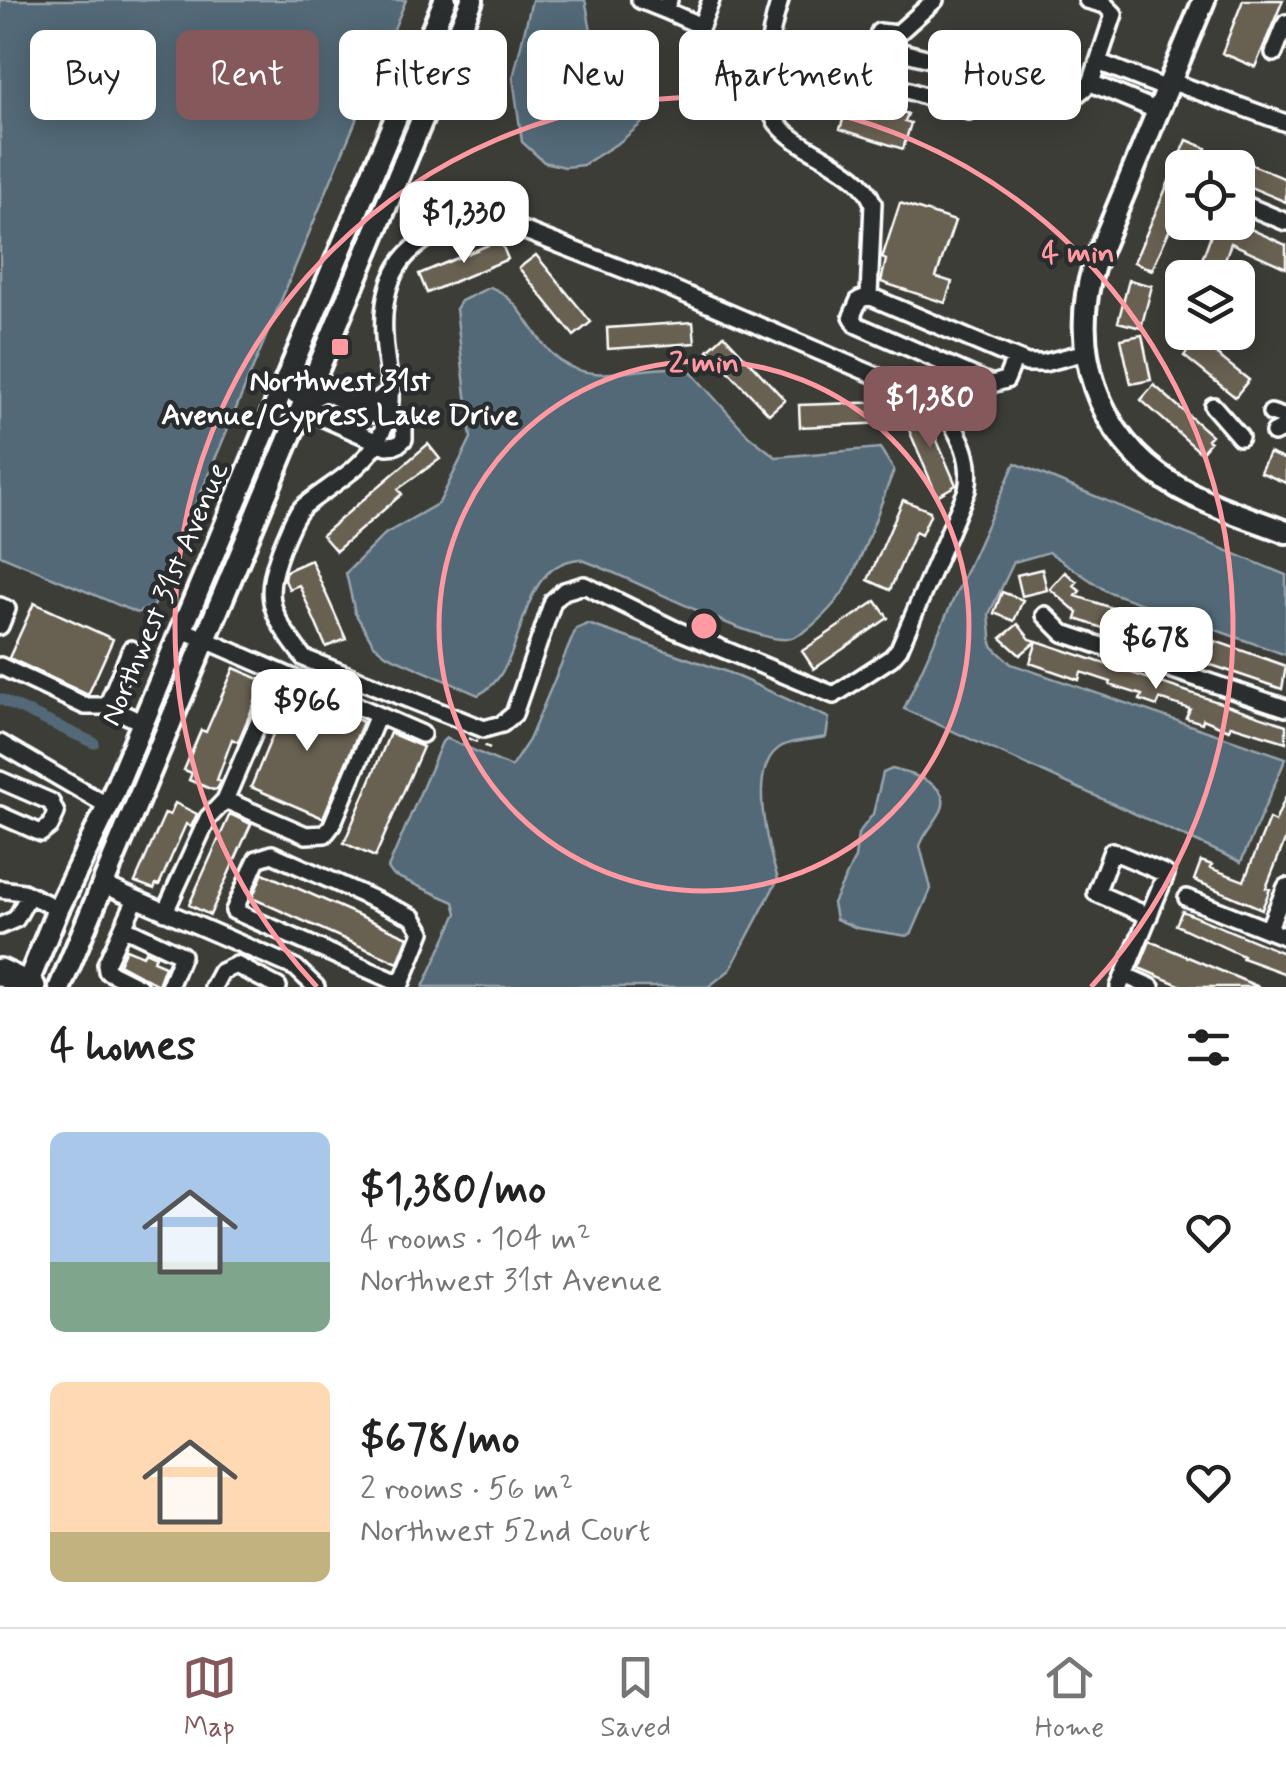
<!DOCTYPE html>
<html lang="en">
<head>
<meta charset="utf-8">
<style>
	:root { --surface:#fff; --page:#f2f2f2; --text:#222; --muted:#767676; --line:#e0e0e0; --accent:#85585c }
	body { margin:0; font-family:Mynerve,sans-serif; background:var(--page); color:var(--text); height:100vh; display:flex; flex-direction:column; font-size:38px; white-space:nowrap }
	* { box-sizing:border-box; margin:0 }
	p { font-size:32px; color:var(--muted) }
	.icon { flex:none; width:55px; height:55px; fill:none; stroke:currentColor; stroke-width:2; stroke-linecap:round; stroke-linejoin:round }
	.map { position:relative; height:987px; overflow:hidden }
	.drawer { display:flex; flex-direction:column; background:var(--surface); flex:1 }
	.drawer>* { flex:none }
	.guide { position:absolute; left:30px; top:30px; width:1228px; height:90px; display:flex; gap:20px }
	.controls { position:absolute; left:1165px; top:150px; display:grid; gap:20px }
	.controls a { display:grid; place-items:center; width:90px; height:90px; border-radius:15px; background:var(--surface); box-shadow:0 5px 25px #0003; font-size:50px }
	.price { position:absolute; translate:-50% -85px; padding:0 22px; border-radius:20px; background:#fff; color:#222; font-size:32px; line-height:65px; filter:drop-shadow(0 2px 5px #0008) }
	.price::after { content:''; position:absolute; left:50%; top:60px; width:30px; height:22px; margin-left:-15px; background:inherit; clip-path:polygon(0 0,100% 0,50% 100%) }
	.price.current { background:var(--accent); color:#fff }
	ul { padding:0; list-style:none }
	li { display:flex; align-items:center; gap:30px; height:250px; padding:0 50px }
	li span { display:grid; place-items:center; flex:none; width:280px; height:200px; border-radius:15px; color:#555 }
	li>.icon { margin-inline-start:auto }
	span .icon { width:120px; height:120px; fill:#fffc; stroke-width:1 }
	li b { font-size:42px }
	h2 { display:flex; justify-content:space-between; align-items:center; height:120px; padding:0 50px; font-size:42px }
	.chip { padding:0 35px; border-radius:15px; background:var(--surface); box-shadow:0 5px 25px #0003; font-size:35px; line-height:90px }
	.chip.current { background:var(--accent); color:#fff }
	.menu { display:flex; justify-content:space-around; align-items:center; height:140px; border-top:2px solid var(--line); background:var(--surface); font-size:28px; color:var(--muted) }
	.menu a { display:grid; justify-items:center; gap:5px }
	.menu .current { color:var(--accent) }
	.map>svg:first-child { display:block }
</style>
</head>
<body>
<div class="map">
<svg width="1286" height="987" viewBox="0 0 1286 987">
	<rect width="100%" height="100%" fill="#3d3d38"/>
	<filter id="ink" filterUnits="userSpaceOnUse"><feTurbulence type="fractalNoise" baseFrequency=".01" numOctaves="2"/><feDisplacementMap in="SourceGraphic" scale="20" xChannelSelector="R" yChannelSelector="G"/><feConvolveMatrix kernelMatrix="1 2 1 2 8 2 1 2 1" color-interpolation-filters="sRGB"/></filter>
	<g filter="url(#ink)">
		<!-- water -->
		<path fill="#536977" stroke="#98a5ad" stroke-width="2.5" d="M0,0H406L154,606L137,613L0,555Z
			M532,0H585C592,25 585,41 614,50L618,42L622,55L649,73L651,108L641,124L621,141L583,165L565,167L544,162L522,142L513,78Z
			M490,287C523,299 532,339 559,360C597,390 651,359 690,371L749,436L776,457L880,448L894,470C879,507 867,548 848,584C838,602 808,636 787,639C751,643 624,573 579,559C511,566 531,670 478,695L387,655L374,645L355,613L346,573L385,534L439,503L471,438L456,309L461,301Z
			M1015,463L1286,575V655L1106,591L1049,552L1014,562L989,614L992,646L1011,664L1286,758L1241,862L904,709Z
			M588,624L727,672L829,718L826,737C812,740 791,740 779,748C747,770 768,849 778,879L730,970L708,987H423L457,913L454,902L393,875L388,868L442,742L446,738L511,767L529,740L576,629Z
			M892,769C910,773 954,785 941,811C935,823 924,833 920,846L931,889L912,933L907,936L857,928L836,919L833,903L855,858L858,834L873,814L883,773Z"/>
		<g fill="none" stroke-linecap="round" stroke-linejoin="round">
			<!-- canal -->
			<path stroke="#536977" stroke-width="11" d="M0,699L94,743"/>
		</g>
		<!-- building -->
		<path fill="#686151" stroke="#fff" stroke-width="2.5" d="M1243,0H1283L1255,67L1222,53Z
			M856,99L873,104L874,101L908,114L905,121L911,123L903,149L840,129L848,104L854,106Z
			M1187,140L1206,148L1197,168H1182V201L1152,270L1134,262Z
			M1238,159L1286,179V202L1238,182Z
			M900,203L955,221L936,277L952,282L945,303L881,282L886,260L882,258Z
			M1208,222H1235L1286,245V268L1231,243L1218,278H1195L1211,235L1204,232Z
			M500,240L508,259L427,293L419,274Z
			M536,255L591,322L574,336L519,268Z
			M1129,280L1152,286L1141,328L1118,322Z
			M693,322L695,343L608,349L607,328Z
			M724,335L785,400L769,414L708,350Z
			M1142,335L1151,380L1131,384L1121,339Z
			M1197,339L1249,380L1235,397L1184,356Z
			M1154,385L1211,435L1207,439L1210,442L1201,453L1141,400Z
			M885,402L886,423L800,427L799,405Z
			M923,408L956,485L937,496L903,416Z
			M428,444L440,459L398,489L402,494L336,551L322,535Z
			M1269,453L1286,460V483L1260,472Z
			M903,500L930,511V515L921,535L915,532L890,590L868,580Z
			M311,560L346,639L326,647L299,585L289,589L284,578L286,571Z
			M1042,569L1047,590L1022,596L1017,575Z
			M1065,572L1077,582L1074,586L1080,591L1076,596L1124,612L1122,615L1139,622L1141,618L1162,626L1164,623L1214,644L1215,641L1286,666L1282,689L1076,619L1078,613L1050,589Z
			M1002,592L1023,600L1014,621L994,613Z
			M876,601L888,618L814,669L802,651Z
			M34,603L113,639L88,695L9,658Z
			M1018,624L1030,639L1037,641L1020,655L1001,638Z
			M1037,641L1286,725V742L1231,725L1229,730L1203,719L1202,723L1186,718L1190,709L1160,699L1157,706L1140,700L1142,695L1110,685L1111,682L1081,672L1079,680L1030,663Z
			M234,668L264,681L238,742L232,739L217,780L221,782L217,789L213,790L189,780L192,773L184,770L201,730L206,732Z
			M291,691L363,722L323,818L251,787Z
			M390,733L423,747L375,857L344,843Z
			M1286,796V838L1266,888L1270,889L1262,909L1194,880L1201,861L1212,865L1210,868L1244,881L1269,819L1275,822Z
			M175,803L197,814L191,827L186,824L159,885L156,884L154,889L135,882L165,813L170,815Z
			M230,814L251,824L210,915L189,905Z
			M263,873L408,937L398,963L252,898Z
			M1182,911L1286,954V974L1242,958L1243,956L1176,925Z
			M1150,941L1259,987H1184L1139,968Z
			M126,949L143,956L145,951L156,956L153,961L165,966L158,985L119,964Z"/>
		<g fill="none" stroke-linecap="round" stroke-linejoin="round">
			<defs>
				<path id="minor" d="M640,0L665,10L669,0
					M780,0C770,32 756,94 777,123C791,141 817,152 835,164C852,175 865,184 873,203L869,296
					M935,0L897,34L879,32L875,45L1075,96L1091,83L1114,14L1105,5L1087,0
					M665,10L701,26L711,0
					M875,45L864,48L858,65L865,76L969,111L981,72
					M1274,53L1286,23
					M1098,62L1167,89
					M1170,81L1286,123
					M1091,83L1158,111
					M1238,202L1286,222
					M470,219L507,224L661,284L940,403C957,432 974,455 967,490L899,649L891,658L834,695L674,629L584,585L564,591L553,601L514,714L502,724L484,729L304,658C267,610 262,595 285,539C290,528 294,515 304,506C328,486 362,470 378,440C400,399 386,378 384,336C380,269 409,239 470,219Z
					M1015,358L1006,380L992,384L857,325L852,316L859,300L869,296L1027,363H1044L1086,352
					M284,390L308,401L319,416L387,446L397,445L404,439V424L396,418L367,413L325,392L308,401
					M350,403L377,401L392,390
					M1213,406L1240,437
					M1271,413L1286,418
					M1274,433L1286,427
					M0,606L7,609L0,626
					M1045,615L1063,633L1286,708
					M183,630L422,734
					M0,666L85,706H107L143,723
					M107,706L131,649
					M0,743L108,806
					M0,780L51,802L56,813L50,826L41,833L0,815
					M225,800L306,835L325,834L332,825L378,715
					M272,854L413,917L422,932L401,984L234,911L257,859Z
					M104,885L296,968L316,987
					M0,889L23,892L58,909
					M1187,898L1286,937
					M136,899L106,964L107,971L139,987
					M165,912L208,818L225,800L280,672
					M0,926L16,919L29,895
					M123,927L182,955L169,987
					M1268,930L1286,887
					M1124,975L1151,987
					M213,987L221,972L236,965L278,987
					M1119,987L1166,874L1112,851L1096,893L1149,916"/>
				<path id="major" d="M1204,0L1094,265C1068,347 1097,437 1171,483C1206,505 1248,517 1286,532
					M26,987L58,909L108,806L445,0
					M60,987L472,0"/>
				<path id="highway" d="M0,972L32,987"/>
			</defs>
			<!-- minor casing -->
			<use href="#minor" stroke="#fff" stroke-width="22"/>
			<!-- major casing -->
			<use href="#major" stroke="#fff" stroke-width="28"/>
			<!-- highway casing -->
			<use href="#highway" stroke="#fff" stroke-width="32"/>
			<!-- path -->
			<path stroke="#fff" stroke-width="2.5" stroke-dasharray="10 8" stroke-linecap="butt" d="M468,738L490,748"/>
			<!-- minor -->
			<use href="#minor" stroke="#2a2d2e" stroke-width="15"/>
			<!-- major -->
			<use href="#major" stroke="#2a2d2e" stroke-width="20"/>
			<!-- highway -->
			<use href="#highway" stroke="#2a2d2e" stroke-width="25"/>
		</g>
	</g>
	<!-- distance rings -->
	<g fill="none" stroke="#ff9aa2" stroke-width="5">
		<circle cx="704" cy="626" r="265"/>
		<path d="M317 987A529 529 0 1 1 1091 987"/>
	</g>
	<!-- markers -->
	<rect fill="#ff9aa2" stroke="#2a2d2e" stroke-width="4" x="330" y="337" width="20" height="20" rx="5"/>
	<g text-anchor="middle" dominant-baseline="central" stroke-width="9" stroke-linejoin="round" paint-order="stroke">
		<!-- poi labels -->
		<g font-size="30" font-weight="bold" fill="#fff" stroke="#2a2d2e">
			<text x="340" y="381">Northwest 31st<tspan x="340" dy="34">Avenue/Cypress Lake Drive</tspan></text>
		</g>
		<!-- street labels -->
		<g font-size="30" fill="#fff" stroke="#2a2d2e">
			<text transform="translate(165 594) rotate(-67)">Northwest 31st Avenue</text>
		</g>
	</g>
	<circle cx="704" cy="626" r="15" fill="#ff9aa2" stroke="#2a2d2e" stroke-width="5"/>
	<g font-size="30" text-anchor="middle" font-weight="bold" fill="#ff9aa2" stroke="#2a2d2e" stroke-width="9" stroke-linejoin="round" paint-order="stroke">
		<text x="1078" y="262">4 min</text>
		<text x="704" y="372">2 min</text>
	</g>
</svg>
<div class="controls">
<a><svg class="icon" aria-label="locate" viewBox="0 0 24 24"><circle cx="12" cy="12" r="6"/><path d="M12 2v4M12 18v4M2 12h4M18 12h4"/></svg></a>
<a><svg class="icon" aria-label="layers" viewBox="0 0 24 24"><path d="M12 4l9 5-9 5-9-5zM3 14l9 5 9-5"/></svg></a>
</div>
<b class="price" style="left:464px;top:266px">$1,330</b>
<b class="price current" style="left:930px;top:451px">$1,380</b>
<b class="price" style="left:1156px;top:692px">$678</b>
<b class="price" style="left:307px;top:754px">$966</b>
<div class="guide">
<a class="chip">Buy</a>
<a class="chip current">Rent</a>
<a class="chip">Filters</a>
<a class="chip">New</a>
<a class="chip">Apartment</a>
<a class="chip">House</a>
</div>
</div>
<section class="drawer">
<h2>4 homes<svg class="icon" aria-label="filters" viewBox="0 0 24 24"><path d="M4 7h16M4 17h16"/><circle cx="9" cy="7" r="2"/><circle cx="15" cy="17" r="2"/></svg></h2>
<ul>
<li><span style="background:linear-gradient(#a9c7e8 65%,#7fa58c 0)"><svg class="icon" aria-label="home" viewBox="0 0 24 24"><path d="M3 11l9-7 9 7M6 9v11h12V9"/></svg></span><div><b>$1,380/mo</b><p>4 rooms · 104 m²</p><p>Northwest 31st Avenue</p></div><svg class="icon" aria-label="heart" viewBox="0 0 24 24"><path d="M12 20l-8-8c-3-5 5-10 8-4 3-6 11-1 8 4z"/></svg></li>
<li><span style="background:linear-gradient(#ffd9b3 75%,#c2b280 0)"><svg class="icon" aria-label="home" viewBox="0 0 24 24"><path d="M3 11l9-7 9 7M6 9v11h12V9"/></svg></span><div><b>$678/mo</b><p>2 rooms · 56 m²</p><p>Northwest 52nd Court</p></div><svg class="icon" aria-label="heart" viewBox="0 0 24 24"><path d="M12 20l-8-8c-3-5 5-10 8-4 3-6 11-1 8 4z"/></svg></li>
</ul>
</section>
<nav class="menu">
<a class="current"><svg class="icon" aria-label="map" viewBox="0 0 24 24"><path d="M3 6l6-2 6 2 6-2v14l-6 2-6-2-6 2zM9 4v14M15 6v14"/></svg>Map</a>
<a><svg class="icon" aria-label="saved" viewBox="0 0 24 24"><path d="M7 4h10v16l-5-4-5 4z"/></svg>Saved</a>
<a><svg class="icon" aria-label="home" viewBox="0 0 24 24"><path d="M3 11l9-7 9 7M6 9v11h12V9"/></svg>Home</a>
</nav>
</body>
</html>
